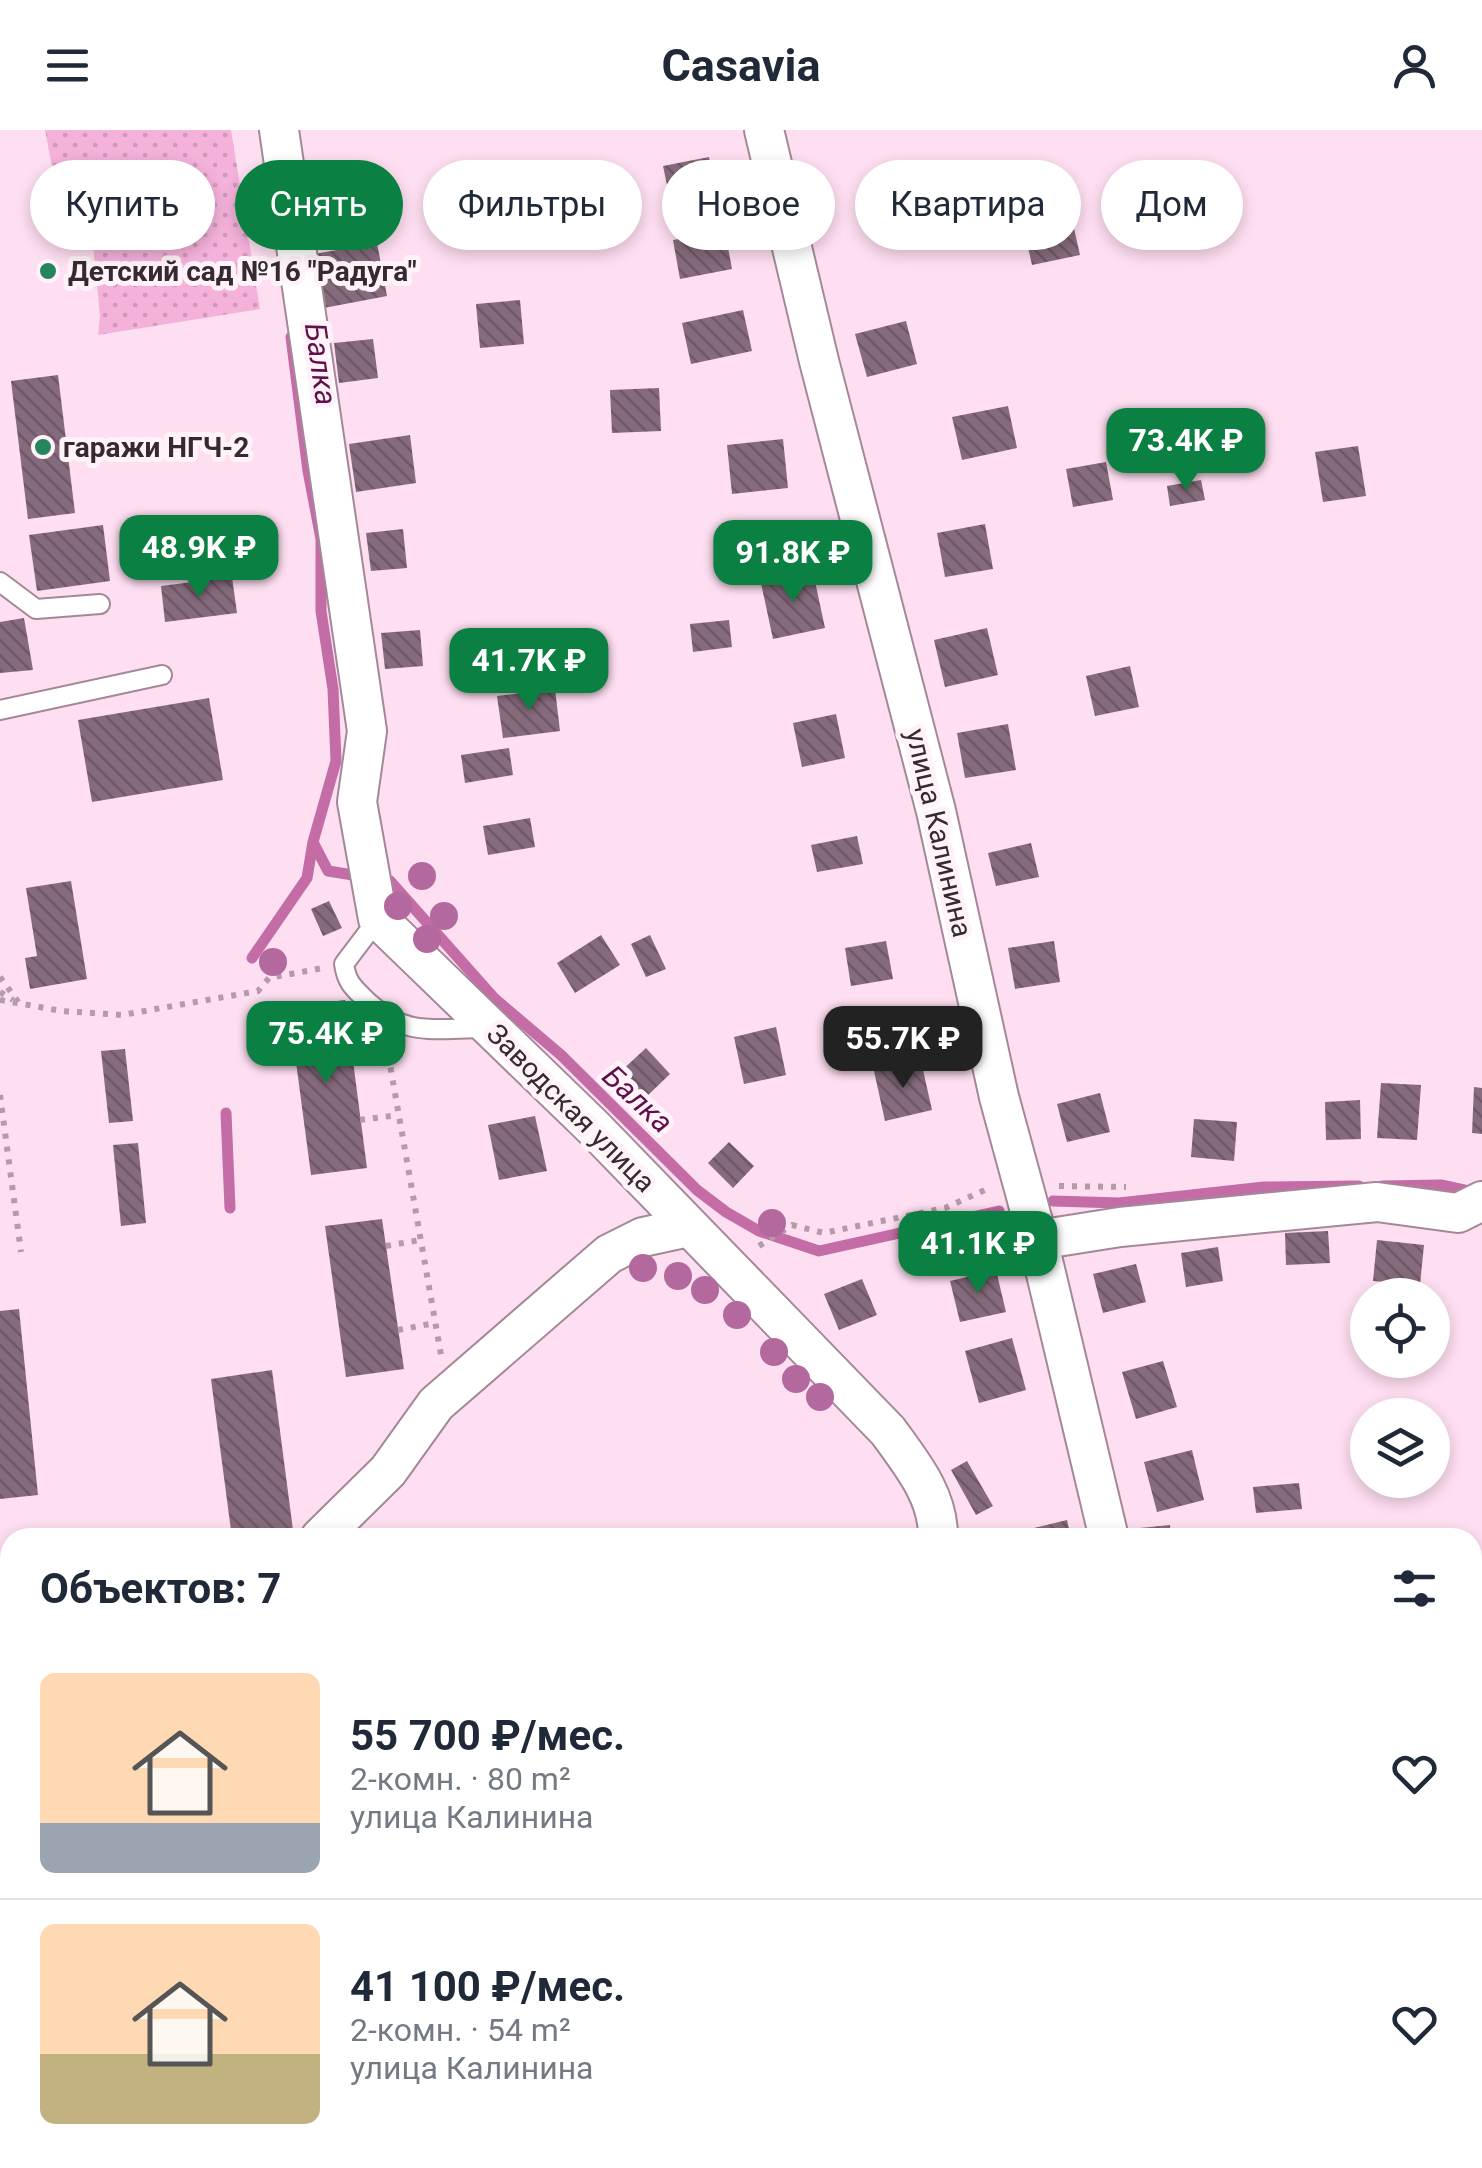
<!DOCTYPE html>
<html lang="ru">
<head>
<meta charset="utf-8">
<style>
	:root { --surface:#fff; --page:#f6f6f7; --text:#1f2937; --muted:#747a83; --line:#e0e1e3; --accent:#0b8043 }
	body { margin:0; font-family:Roboto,sans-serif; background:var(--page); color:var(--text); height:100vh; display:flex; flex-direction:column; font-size:38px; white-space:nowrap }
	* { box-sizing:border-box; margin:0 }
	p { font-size:32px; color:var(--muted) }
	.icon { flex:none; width:55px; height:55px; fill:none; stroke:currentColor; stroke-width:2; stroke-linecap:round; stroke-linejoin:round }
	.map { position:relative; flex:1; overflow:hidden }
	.sheet { position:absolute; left:0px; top:1398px; width:1482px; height:642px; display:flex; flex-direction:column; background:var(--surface); border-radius:30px 30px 0 0; box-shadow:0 5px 15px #0003 }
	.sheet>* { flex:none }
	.top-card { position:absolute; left:30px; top:30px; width:1422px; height:90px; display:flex; gap:20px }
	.buttons { position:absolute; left:1350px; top:1148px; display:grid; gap:20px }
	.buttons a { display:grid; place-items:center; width:100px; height:100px; border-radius:50%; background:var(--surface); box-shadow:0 5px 15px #0003; font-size:50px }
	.price { position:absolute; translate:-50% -85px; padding:0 22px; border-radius:20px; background:var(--accent); color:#fff; font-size:32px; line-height:65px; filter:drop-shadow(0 2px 5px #0008) }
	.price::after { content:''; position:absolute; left:50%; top:60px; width:30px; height:22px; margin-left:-15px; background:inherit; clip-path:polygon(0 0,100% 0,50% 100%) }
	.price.current { background:#222; color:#fff }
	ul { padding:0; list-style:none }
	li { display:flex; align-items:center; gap:30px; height:250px; padding:0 40px }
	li+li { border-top:2px solid var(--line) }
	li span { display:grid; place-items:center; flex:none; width:280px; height:200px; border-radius:15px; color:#555 }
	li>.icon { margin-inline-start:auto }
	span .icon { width:120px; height:120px; fill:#fffc; stroke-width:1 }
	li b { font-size:42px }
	h2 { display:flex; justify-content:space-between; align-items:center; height:120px; padding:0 40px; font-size:42px }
	.tag { padding:0 35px; border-radius:45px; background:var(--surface); box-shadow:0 5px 15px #0003; font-size:35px; line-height:90px }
	.tag.current { background:var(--accent); color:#fff }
	header { display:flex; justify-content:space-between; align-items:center; height:130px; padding:0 40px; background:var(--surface); font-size:45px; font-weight:700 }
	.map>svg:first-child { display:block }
</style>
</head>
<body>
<header><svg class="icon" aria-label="menu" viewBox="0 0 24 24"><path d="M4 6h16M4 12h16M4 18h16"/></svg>Casavia<svg class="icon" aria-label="person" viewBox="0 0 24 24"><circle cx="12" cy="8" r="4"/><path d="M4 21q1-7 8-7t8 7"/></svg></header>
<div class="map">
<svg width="1482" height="2038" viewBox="0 0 1482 2038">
	<defs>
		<pattern id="park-dots" width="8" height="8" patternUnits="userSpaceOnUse" patternTransform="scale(2.5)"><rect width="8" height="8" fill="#f4b1da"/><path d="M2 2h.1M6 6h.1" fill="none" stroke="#d298bc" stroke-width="1.8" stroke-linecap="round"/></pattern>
		<pattern id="building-back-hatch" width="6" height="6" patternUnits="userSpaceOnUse" patternTransform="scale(2.5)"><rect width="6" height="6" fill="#866b7c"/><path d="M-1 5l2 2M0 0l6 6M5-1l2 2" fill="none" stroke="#6e5866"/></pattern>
	</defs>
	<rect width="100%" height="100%" fill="#fedef1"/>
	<!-- park -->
	<path fill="url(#park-dots)" d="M45,0H231L260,179L98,205L100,186L91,95H63Z"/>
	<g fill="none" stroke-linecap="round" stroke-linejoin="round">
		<!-- stream -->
		<path stroke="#c36ca5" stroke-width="11" d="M291,207L308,341L321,409V481L333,559L336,631L313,712L328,741L390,751L494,868L561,925L697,1060L726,1082L759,1101L819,1121L999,1081
			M252,828L307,748L313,712
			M226,983L230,1078
			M1382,1056L1441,1055L1478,1063
			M1053,1071L1119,1073L1264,1057L1359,1056
			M0,1445L10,1446
			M197,2030L198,2038"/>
	</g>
	<!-- building -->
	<path fill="url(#building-back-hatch)" d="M709,27L717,65L671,74L663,36Z
		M902,50L912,104L872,110L862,58Z
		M728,73L731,87L703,93L700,78Z
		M1073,94L1080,125L1032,135L1025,104Z
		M725,101L732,139L680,149L673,110Z
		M377,113L387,166L324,178L314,124Z
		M520,170L524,214L480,218L476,174Z
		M743,180L752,221L691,234L682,193Z
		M906,191L917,234L867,247L855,204Z
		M373,209L378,248L339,253L334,213Z
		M58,245L75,383L28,389L11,251Z
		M659,258L661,301L612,303L610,260Z
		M1008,276L1017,318L962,330L952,287Z
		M410,305L416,353L356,362L349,314Z
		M783,309L788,358L732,364L727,315Z
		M1358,316L1366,366L1323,372L1315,322Z
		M1106,332L1113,370L1073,377L1066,339Z
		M1201,350L1205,370L1170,376L1167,356Z
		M985,394L993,439L945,447L937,403Z
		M103,395L110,451L37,461L29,405Z
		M403,399L407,438L371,441L366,403Z
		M813,442L825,498L773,509L761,453Z
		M232,447L237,483L165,492L161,456Z
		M24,488L33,540L0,543V492Z
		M729,490L732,517L693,522L690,494Z
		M987,498L998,545L945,557L934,510Z
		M420,500L423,536L385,539L381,503Z
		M1130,536L1139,577L1095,586L1086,546Z
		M555,559L560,601L503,608L497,566Z
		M209,568L223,650L92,672L78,590Z
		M836,584L845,628L802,637L793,593Z
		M1008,594L1016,640L965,648L957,603Z
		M509,618L513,645L465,653L461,625Z
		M530,688L535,717L488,725L483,696Z
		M857,706L863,734L817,742L811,715Z
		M1031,713L1039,747L996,756L988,723Z
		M71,751L87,849L30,859L25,828L37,826L26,758Z
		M329,771L342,798L323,806L311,779Z
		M601,805L620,835L575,863L557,833Z
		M650,805L666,839L646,847L631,814Z
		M886,811L893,849L851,856L845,818Z
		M1054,811L1060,852L1015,859L1008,818Z
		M345,870L367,1038L311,1045L296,932L282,934L278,901L292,899L289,877Z
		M776,897L786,945L744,954L734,907Z
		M646,918L670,944L645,968L620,942Z
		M125,919L133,991L109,993L101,921Z
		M921,931L932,980L885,991L874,941Z
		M1381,953L1421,955L1417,1010L1377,1008Z
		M1474,957L1482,958V1004L1472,1003Z
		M1100,963L1110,1002L1067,1012L1057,974Z
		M1360,970L1361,1009L1326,1010L1325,972Z
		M535,986L547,1041L499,1050L488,995Z
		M1194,989L1237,992L1234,1031L1191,1027Z
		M729,1012L754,1036L733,1058L708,1033Z
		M138,1013L146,1093L121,1096L113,1015Z
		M382,1089L404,1239L346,1247L325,1096Z
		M1328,1101L1330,1133L1286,1135L1285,1103Z
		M1377,1110L1424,1115L1420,1155L1373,1151Z
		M1218,1117L1223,1151L1186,1157L1181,1123Z
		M1136,1134L1146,1172L1103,1183L1093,1144Z
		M996,1140L1006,1182L960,1192L950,1151Z
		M862,1149L877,1185L839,1200L824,1164Z
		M19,1179L38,1365L0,1369V1181Z
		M1012,1208L1026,1260L979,1273L965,1221Z
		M1163,1231L1177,1277L1136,1289L1122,1242Z
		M272,1240L293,1400L232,1408L211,1249Z
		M1192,1320L1204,1370L1157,1382L1144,1332Z
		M967,1331L993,1376L976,1385L951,1340Z
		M1299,1353L1302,1379L1256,1383L1253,1357Z
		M1067,1390L1071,1408H1032L1030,1399Z
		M1170,1395L1171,1408H1141L1140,1398Z
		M0,1577L10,1591V1619L0,1626Z
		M1482,1868V1899L1472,1900V1869Z
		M1188,2030H1229L1228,2038H1187Z"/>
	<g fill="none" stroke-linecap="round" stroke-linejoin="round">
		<defs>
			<path id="lane" d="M0,452L36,479L100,474
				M0,580L162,545
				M378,789L344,834C347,854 354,858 368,872C406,908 436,898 485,898
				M0,1513L10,1532
				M95,2030L96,2038
				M583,2038L585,2030"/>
			<path id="street" d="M279,0L367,601L357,672L378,789L594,998L888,1301C911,1333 939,1366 938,1408
				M764,0L819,231L936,681L999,967L1038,1110L1109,1408
				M1038,1110L1120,1097L1377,1072L1458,1083L1482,1071
				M320,1408L388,1341L436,1274L609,1124L643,1107L689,1097
				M673,2038L676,2030
				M1134,2038V2030"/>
		</defs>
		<!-- lane casing -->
		<use href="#lane" stroke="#a48899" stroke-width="22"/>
		<!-- street casing -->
		<use href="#street" stroke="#a48899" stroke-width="42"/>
		<!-- path -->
		<path stroke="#b39ba9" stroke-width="6" stroke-dasharray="5 8" stroke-linecap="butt" d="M0,847L19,873
			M0,862L13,870
			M0,870L62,881L122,885L258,861L269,848L323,838
			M349,906L368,904
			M386,912L441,1225
			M0,965L21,1122
			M360,990L398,985
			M1059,1056L1126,1057
			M386,1116L420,1110
			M759,1116L792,1095L824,1103L945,1078L987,1059
			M398,1200L435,1193"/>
		<!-- lane -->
		<use href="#lane" stroke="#fff" stroke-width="18"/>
		<!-- street -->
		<use href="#street" stroke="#fff" stroke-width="38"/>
	</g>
	<!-- trees -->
	<g fill="#b3689e">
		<circle cx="422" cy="746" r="14"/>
		<circle cx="398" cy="776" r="14"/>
		<circle cx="444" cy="786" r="14"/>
		<circle cx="427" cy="809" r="14"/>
		<circle cx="273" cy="832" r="14"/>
		<circle cx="772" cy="1093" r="14"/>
		<circle cx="643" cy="1138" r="14"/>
		<circle cx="678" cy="1146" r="14"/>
		<circle cx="705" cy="1160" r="14"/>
		<circle cx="737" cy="1185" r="14"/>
		<circle cx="774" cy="1222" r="14"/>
		<circle cx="796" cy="1249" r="14"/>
		<circle cx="820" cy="1267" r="14"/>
	</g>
	<!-- markers -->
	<g fill="#25855e" stroke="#fff2f9" stroke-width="4">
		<circle cx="48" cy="141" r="10"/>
		<circle cx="43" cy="317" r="10"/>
	</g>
	<g text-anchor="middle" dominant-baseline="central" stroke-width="10" stroke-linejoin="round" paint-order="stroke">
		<!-- poi labels -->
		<g font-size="28" font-weight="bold" fill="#352a31" stroke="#fff2f9" text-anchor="start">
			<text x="68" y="141">Детский сад №16 "Радуга"</text>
			<text x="63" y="317">гаражи НГЧ-2</text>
		</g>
		<!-- street labels -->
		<g font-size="28" fill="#352a31" stroke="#fff2f9">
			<text transform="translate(939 703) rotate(77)">улица Калинина</text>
			<text transform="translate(571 978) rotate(45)">Заводская улица</text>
		</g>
		<!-- water labels -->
		<g font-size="30" font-style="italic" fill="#5f104a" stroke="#fff2f9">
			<text transform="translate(321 234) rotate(82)">Балка</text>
			<text transform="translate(638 969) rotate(43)">Балка</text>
		</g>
	</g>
</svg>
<div class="buttons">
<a><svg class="icon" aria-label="locate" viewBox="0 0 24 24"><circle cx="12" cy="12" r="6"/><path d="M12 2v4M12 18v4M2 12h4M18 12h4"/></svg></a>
<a><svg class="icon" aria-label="layers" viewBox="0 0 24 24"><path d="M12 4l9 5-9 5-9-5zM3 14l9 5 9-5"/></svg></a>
</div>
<b class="price" style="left:1186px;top:363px">73.4K ₽</b>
<b class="price" style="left:199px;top:470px">48.9K ₽</b>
<b class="price" style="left:793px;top:475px">91.8K ₽</b>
<b class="price" style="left:529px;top:583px">41.7K ₽</b>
<b class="price" style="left:326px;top:956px">75.4K ₽</b>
<b class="price current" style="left:903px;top:961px">55.7K ₽</b>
<b class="price" style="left:978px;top:1166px">41.1K ₽</b>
<div class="top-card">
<a class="tag">Купить</a>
<a class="tag current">Снять</a>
<a class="tag">Фильтры</a>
<a class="tag">Новое</a>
<a class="tag">Квартира</a>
<a class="tag">Дом</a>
</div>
<section class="sheet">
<h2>Объектов: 7<svg class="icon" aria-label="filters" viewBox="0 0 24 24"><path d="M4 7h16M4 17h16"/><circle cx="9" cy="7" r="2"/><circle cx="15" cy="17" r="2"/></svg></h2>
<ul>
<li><span style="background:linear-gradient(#ffd9b3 75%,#9aa5b1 0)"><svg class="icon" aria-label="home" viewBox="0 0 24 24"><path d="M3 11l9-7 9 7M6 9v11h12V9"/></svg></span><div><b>55 700 ₽/мес.</b><p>2-комн. · 80 m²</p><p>улица Калинина</p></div><svg class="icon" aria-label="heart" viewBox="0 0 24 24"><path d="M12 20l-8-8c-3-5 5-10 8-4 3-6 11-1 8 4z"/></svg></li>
<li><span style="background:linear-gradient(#ffd9b3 65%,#c2b280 0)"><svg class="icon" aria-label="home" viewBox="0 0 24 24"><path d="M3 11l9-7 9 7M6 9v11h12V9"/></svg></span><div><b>41 100 ₽/мес.</b><p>2-комн. · 54 m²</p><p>улица Калинина</p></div><svg class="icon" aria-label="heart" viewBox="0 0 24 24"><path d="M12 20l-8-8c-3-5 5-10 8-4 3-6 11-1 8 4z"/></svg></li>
</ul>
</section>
</div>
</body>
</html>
